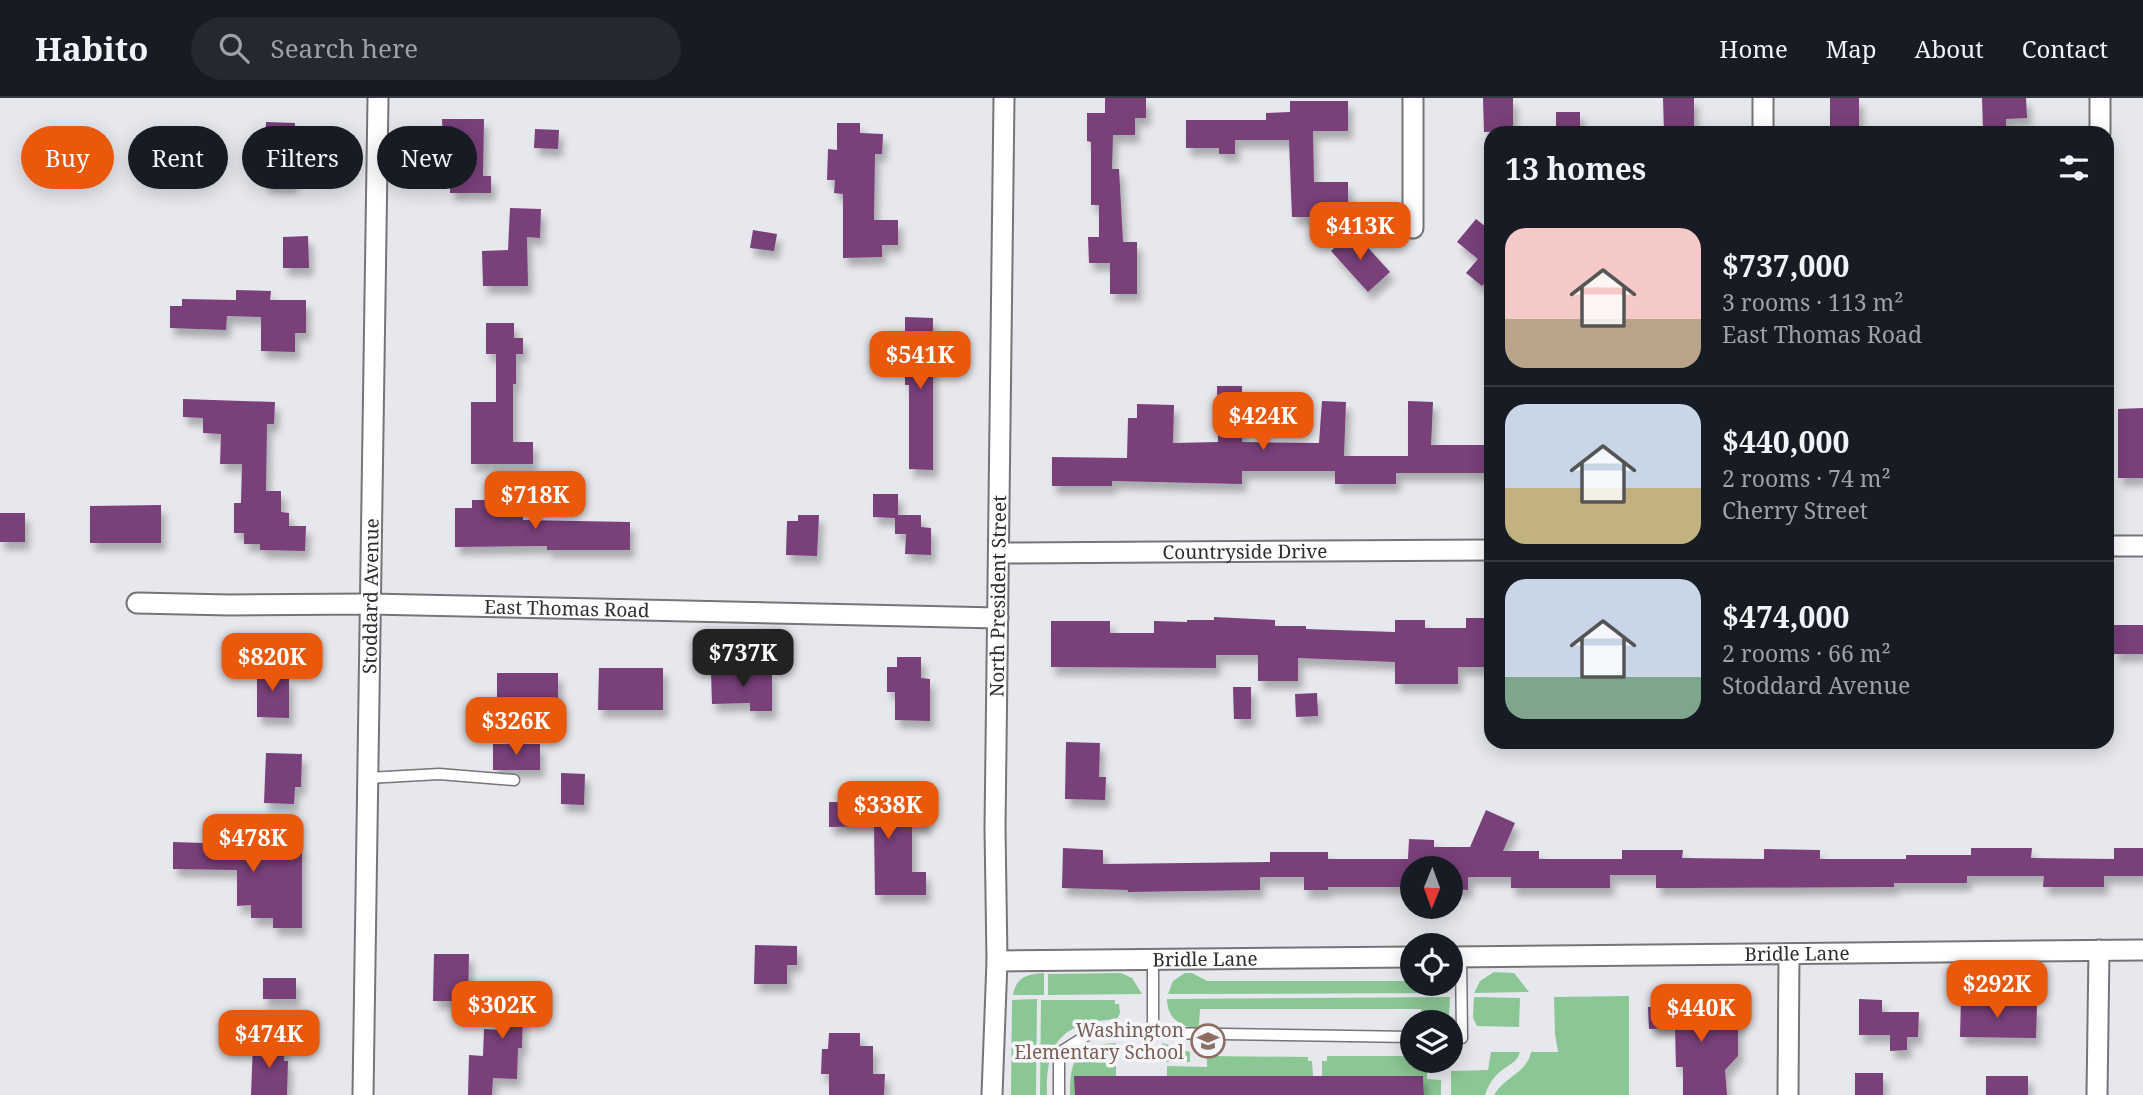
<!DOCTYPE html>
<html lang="en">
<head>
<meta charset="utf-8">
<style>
	:root { --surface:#171b24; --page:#242831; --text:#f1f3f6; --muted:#9ea1a6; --line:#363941; --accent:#ea580c }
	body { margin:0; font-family:"Noto Serif",serif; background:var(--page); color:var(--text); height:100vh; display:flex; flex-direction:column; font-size:26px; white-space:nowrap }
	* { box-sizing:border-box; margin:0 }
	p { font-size:23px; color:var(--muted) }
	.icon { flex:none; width:38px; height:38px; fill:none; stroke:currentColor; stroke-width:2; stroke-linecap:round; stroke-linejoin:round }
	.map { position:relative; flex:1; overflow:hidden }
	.sheet { position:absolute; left:1484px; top:28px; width:630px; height:623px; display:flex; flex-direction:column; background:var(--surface); border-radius:21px; box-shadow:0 4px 18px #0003 }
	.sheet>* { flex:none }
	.top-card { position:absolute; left:21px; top:28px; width:665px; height:63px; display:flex; gap:14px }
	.needle { width:46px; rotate:181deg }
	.fabs { position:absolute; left:1400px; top:758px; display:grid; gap:14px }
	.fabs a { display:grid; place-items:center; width:63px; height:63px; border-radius:50%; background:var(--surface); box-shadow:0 4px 18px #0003; font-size:35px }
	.price { position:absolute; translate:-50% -60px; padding:0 16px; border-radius:14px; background:var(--accent); color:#fff; font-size:23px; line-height:46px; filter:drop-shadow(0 2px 4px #0008) }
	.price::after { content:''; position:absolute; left:50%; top:42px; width:21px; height:16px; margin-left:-10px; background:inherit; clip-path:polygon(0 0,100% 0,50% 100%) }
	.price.on { background:#222; color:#fff }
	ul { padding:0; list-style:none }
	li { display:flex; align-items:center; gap:21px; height:175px; padding:0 21px }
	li+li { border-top:2px solid var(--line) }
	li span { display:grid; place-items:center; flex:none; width:196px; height:140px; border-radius:21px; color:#555 }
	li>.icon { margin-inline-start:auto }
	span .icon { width:84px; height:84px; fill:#fffc; stroke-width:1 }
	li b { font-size:30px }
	h2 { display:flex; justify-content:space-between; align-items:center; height:84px; padding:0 21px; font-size:30px }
	.pill { padding:0 24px; border-radius:32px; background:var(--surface); box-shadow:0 4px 18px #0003; font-size:24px; line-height:63px }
	.pill.on { background:var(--accent); color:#fff }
	header { display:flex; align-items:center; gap:42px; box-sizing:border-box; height:98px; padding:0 35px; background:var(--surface); border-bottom:2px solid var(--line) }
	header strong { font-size:33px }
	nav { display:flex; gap:38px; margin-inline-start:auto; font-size:24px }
	.search { width:490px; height:63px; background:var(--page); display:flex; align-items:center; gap:18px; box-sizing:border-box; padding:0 24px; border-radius:38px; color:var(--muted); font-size:26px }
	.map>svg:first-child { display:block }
</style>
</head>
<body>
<header>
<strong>Habito</strong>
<div class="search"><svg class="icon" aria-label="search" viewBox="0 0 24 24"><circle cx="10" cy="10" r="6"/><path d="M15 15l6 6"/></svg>Search here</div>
<nav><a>Home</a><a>Map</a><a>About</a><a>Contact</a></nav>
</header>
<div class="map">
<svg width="2143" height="997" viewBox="0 0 2143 997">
	<defs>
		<filter id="shadow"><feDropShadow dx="4.5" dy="8" stdDeviation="3.5" flood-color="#0004"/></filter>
	</defs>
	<rect width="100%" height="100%" fill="#e7e8ed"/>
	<!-- green -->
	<path fill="#8bc695" d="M1494,874L1514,875L1529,894L1474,895L1480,883Z
		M1044,875V897H1013C1016,879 1027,876 1044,875Z
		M1121,875L1132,880L1142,896L1048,897V876Z
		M1185,875H1192L1207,883H1412V886H1444L1448,895L1168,896L1173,883Z
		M1629,898V997H1494C1505,978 1527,975 1531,954H1558L1555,936L1554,899Z
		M1450,899L1449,918L1444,924H1422L1421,911H1200L1199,928L1195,930C1178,928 1167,918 1167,901Z
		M1474,899L1520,900L1519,929L1477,928L1473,920Z
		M1037,901L1036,997H1011L1012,902Z
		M1041,902H1115V906H1119L1120,915L1117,921C1062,925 1046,942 1047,997H1040Z
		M1116,945V978H1075V997H1070C1070,959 1077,947 1116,945Z
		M1162,945L1190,954V964H1162Z
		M1491,954H1520C1517,965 1509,966 1501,973C1493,979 1488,988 1485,997H1451V973L1488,972Z
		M1207,958L1308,959V963H1312L1313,978H1167V968L1207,969Z
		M1327,958H1412V962L1422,963L1423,967H1427V981L1441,982V997H1424L1423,978H1322V963H1327Z"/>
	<!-- building -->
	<path fill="#793f7a" filter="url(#shadow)" d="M1105,0H1146V20H1135V37H1113L1112,71H1119L1123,144H1137V196H1110V165H1089L1088,139H1099V107H1091V44L1087,43V15H1105Z
		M1483,0H1513V33L1484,34Z
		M1663,0H1694V33L1664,34Z
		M1830,0H1859V31H1830Z
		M1982,0H2026L2027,20L2006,21V31H1983Z
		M1290,3H1348V33H1313L1314,84H1348V119H1292L1289,42H1235V56H1219V50H1186V22H1266V15L1290,14Z
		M1556,14H1580V35H1556Z
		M442,21H484L483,78H491V95H450L451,46H443Z
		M266,24L295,25L293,88L264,87Z
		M837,25H860V35L883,36L882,56H875L874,122H898V147H882V159L843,160V96L834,95L835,82H827L828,51L837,52Z
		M535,31L559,32L558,51L534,50Z
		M510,110L541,111L540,140L527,139L528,188H483L482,153L508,152Z
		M1476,121L1491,133V178L1482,188L1466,175L1478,161L1457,144Z
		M753,132L777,136L774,153L750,150Z
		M1353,133L1390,174L1368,194L1331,153Z
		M308,138L309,170H283V139Z
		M236,192L271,193L270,202H306V235H295V254L261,253V219L227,218L226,232L170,230V208H182V201L236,202Z
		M905,219L933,220V372L909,371V287H905Z
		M486,225H514V240H523V256H516V286H513V344H533V366H471V304H496V256H486Z
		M1217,288H1242V344L1319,345L1322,303L1346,304L1344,358H1408V303L1433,304L1431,347H1491V375H1396V386H1335V373H1242V386L1112,383V388H1052V359L1127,360L1128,320H1137V306L1174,307L1173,345L1218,344Z
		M183,301L275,304L274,326H267L266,393H281V414L289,415V428H306L305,453L260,452V446H244V435H234V405H241L242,366H220L221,336L203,335V320L183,319Z
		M2143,310V380H2118V311Z
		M873,396H898V417H921V429L931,430V457L905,456L906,436H895V420L873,419Z
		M472,402H493V416H523V422L630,424V452H547V448L455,449V410H472Z
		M161,407V445H90V408Z
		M0,415H25V444H0Z
		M798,417H819L817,458L786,457L787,423H798Z
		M1214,519L1275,522V528H1306V531L1395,534V522H1425V530H1466V520H1491V569H1458V586H1395V564L1298,560V583H1258V557H1216V570L1051,569V523H1110V535H1154V523L1187,524V522H1214Z
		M2114,527H2143V556H2114Z
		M897,559H921V580L930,581V623L895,622V594H887V569H897Z
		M257,566H278V580H289V620L257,619Z
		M599,570H663V612H598Z
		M711,574H772V613H750V605L712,606Z
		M497,575H558V602H497Z
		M1233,589H1251V621H1234Z
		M1317,595L1318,618L1296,619L1295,596Z
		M1066,644L1100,645L1099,679H1106L1105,702L1065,701Z
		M493,646H540V672H493Z
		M266,655L302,656L301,689H295L294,706L264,705Z
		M561,675L585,676L584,707L561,706Z
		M829,704L927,705L926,729L912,728V774H926V797H875L874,728L829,729Z
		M1486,712L1515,725L1503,753H1539V761H1622V752H1683L1682,760L1764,761V751L1820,752V761H1906V757H1971V750H2032L2031,760L2114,761V750H2143V778H2104V789H2043L2044,778H1967V785H1894V789L1682,790H1656V777H1610V790H1511V779H1468V792L1451,791V770H1412V789H1328V792H1304V779H1260V792L1128,794V792L1062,790L1063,750L1103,752V766L1270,764V754H1328V761H1408L1409,741L1434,742V749H1470Z
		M203,740L264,741V746L302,747V830H273V820H251V807L237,808V772L173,771V744L203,745Z
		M755,847L797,848V867H787V886H754Z
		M434,856H469L468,903H433Z
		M263,880H296V901H263Z
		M503,885L537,887V910H523L522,950H518L517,981L493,980L492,997H468L469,957L483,958L484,931L502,932Z
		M1961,900H1989V908H2037L2036,940L1960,939Z
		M1859,901L1882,902V914H1919L1918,939H1907V952L1890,953V937H1859Z
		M1648,909H1738V958L1725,972L1727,997H1683V969H1676L1675,930L1649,931Z
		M829,935H860V948H873V976H885L884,997H829V976H821L822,951H828Z
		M253,945L284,946V963H288L287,997H251Z
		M1855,975H1883V997H1855Z
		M1074,978H1423L1424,997H1075Z
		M1986,978H2028V997H1986Z"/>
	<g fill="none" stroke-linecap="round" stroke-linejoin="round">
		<defs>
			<path id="lane" d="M368,680L439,676L514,682
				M1153,935V862
				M1451,940H1462L1461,859
				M1059,997V955L1092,934L1412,939"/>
			<g id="street">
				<path d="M1413,0V130"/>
				<path d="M1763,0V35"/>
				<path d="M2100,0V35"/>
				<path d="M2107,448H2143"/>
				<path id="s1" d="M1000,455L1491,452"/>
				<path id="s2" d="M137,505L230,507L370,506L998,520"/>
				<path id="s3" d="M1451,859L2143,852"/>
				<path id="s4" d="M997,863L1412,859"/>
				<path id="s5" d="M363,997L378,0"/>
				<path id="s6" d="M992,997L997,863L995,730L1004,0"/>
				<path d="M1788,997L1789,856"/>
				<path d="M2097,997L2099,852"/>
			</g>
		</defs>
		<!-- lane casing -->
		<use href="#lane" stroke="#757579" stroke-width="13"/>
		<!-- street casing -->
		<use href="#street" stroke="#757579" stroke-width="23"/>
		<!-- lane -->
		<use href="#lane" stroke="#fff" stroke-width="10"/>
		<!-- street -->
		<use href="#street" stroke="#fff" stroke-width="19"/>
	</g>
	<!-- icons -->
	<defs>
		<symbol id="school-ring" viewBox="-11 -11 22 22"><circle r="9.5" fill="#f5f5fa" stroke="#8d6e63" stroke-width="1.5"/><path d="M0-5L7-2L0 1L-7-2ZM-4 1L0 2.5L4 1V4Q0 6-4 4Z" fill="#8d6e63"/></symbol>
	</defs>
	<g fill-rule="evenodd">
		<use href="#school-ring" x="1189" y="924" width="38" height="38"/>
	</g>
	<g text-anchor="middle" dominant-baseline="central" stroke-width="7" stroke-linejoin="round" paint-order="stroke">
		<!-- street labels -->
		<g font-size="19" fill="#2d2d2f" stroke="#f5f5fa">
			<text stroke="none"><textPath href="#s1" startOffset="245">Countryside Drive</textPath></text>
			<text stroke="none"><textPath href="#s5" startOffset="499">Stoddard Avenue</textPath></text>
			<text stroke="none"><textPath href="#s6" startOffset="499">North President Street</textPath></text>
			<text stroke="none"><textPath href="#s2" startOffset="430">East Thomas Road</textPath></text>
			<text stroke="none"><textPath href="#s3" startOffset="346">Bridle Lane</textPath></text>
			<text stroke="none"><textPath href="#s4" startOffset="208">Bridle Lane</textPath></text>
		</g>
		<!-- education labels -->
		<g font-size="19" fill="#785e54" stroke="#f5f5fa" text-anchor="end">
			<text x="1184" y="932">Washington<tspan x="1184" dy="22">Elementary School</tspan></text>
		</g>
	</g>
</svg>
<div class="fabs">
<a><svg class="needle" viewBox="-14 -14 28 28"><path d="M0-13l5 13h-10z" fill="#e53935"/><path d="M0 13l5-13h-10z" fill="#9ea1a6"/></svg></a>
<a><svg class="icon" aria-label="locate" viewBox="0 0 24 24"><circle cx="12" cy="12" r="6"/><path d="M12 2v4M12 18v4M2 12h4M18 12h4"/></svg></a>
<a><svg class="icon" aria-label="layers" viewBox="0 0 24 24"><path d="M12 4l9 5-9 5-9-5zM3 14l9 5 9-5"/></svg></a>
</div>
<b class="price" style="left:1360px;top:164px">$413K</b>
<b class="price" style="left:920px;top:293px">$541K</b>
<b class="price" style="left:1263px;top:354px">$424K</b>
<b class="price" style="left:535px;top:433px">$718K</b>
<b class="price on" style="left:743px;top:591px">$737K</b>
<b class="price" style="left:272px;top:595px">$820K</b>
<b class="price" style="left:516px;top:659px">$326K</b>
<b class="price" style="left:888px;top:743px">$338K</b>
<b class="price" style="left:253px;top:776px">$478K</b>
<b class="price" style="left:1997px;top:922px">$292K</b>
<b class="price" style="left:502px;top:943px">$302K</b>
<b class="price" style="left:1701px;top:946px">$440K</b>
<b class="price" style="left:269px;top:972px">$474K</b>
<div class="top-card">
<a class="pill on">Buy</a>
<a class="pill">Rent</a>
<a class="pill">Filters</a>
<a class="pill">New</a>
</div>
<section class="sheet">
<h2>13 homes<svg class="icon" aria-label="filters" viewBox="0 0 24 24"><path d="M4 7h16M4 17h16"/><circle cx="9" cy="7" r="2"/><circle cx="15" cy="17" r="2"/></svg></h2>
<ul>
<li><span style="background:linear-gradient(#f6c9c9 65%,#b9a48a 0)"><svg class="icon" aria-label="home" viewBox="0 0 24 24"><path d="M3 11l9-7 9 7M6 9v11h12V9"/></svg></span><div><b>$737,000</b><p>3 rooms · 113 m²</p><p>East Thomas Road</p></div></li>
<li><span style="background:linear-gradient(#c9d6e8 60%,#c2b280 0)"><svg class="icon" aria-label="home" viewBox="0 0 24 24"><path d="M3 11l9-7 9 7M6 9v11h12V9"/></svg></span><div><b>$440,000</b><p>2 rooms · 74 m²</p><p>Cherry Street</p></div></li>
<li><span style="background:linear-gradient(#c9d6e8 70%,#7fa58c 0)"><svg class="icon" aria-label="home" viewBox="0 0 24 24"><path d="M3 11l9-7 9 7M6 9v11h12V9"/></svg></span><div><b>$474,000</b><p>2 rooms · 66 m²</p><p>Stoddard Avenue</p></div></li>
</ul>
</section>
</div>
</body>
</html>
